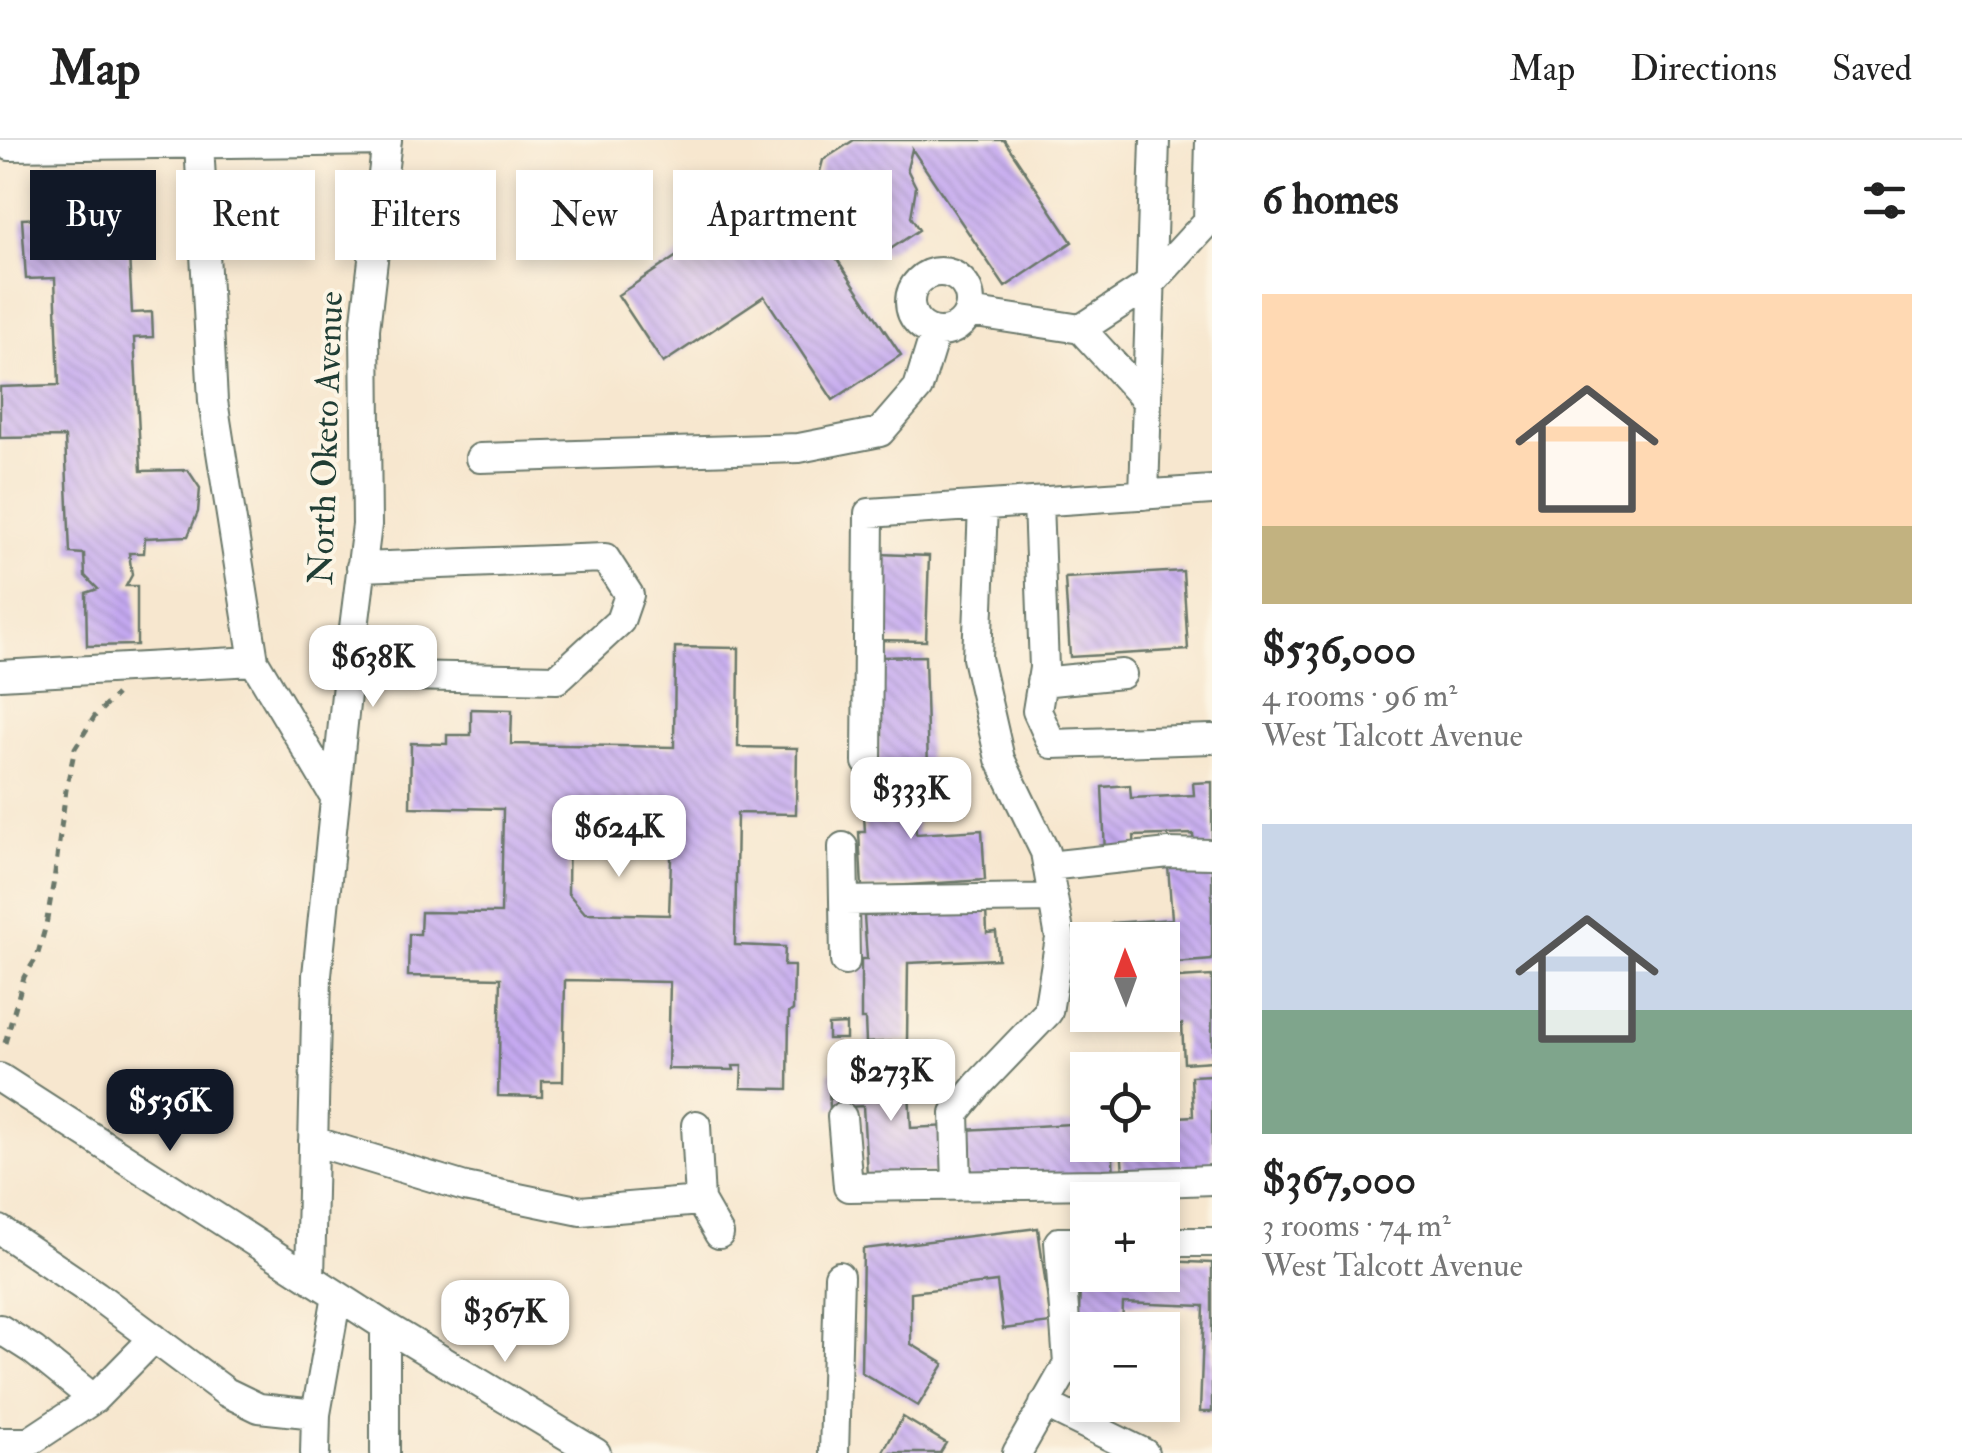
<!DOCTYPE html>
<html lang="en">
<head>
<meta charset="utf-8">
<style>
	:root { --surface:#fff; --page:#f6f6f6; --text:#222; --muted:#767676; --line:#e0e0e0; --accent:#111827 }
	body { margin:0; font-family:"IM FELL Double Pica",serif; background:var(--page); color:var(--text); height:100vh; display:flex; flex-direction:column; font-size:38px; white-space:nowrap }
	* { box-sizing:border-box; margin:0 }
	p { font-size:32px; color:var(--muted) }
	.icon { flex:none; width:55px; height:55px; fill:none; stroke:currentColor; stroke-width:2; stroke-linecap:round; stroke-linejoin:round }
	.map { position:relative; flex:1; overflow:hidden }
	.details { display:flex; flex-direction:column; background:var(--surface); width:750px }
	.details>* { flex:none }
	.hud { position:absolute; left:30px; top:30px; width:950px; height:90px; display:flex; gap:20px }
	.needle { width:65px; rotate:359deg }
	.controls { position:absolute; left:1070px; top:782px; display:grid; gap:20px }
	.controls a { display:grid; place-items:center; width:110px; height:110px; border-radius:0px; background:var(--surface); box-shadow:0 5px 15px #0003; font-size:50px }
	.price { position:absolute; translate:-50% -85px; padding:0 22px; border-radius:20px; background:#fff; color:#222; font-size:32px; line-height:65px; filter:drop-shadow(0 2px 5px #0008) }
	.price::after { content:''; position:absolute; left:50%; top:60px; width:30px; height:22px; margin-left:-15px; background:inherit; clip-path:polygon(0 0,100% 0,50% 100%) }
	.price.active { background:var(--accent); color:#fff }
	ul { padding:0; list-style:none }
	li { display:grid; align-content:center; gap:20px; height:530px; padding:0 50px }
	li span { display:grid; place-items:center; height:310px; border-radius:0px; color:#555 }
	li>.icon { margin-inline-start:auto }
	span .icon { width:180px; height:180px; fill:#fffc; stroke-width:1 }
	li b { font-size:42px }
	h2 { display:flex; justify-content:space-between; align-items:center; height:120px; padding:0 50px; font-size:42px }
	.tag { padding:0 35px; border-radius:0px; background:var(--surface); box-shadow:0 5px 15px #0003; font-size:35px; line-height:90px }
	.tag.active { background:var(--accent); color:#fff }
	header { display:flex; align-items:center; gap:60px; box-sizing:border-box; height:140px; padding:0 50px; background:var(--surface); border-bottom:2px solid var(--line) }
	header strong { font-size:48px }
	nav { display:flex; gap:55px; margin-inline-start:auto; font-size:35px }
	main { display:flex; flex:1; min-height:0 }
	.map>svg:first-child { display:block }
</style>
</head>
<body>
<header>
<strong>Map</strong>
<nav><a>Map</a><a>Directions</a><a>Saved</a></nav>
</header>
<main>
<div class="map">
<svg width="1212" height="1313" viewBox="0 0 1212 1313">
	<defs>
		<pattern id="building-back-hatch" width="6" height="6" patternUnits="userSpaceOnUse" patternTransform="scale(2.5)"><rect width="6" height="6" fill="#c5a9f1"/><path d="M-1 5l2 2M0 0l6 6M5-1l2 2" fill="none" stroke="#9f8bc4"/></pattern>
	</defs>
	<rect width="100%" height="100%" fill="#fcf5e5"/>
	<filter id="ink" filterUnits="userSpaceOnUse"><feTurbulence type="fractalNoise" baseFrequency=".01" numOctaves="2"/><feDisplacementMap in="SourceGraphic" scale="20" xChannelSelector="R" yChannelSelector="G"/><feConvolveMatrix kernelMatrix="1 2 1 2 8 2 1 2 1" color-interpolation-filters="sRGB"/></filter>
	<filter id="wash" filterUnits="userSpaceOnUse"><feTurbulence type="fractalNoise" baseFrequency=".0048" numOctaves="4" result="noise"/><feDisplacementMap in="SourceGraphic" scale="40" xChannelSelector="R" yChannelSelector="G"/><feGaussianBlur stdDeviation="2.25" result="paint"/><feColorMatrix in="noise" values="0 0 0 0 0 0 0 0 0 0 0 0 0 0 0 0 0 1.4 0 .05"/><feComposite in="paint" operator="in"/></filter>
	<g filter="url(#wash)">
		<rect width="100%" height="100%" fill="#f7e7cf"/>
		<g id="blocks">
			<!-- building -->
			<path fill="url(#building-back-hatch)" fill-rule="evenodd" d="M854,0H1004L1072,102L1005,147L912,9L907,29L916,47L911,77L919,90L883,114L876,103L834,93L830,86L819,92L901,215L833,260L764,156L663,223L618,155L787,43L806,70L816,63L813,58L823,20Z
				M127,74L132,173L152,172L153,197L134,198L141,331L188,330L200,348L198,372L188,396L145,398L144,413H129L132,435L126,446H137V505L87,506L86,453L98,449L85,436L84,414L70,413L65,297L0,298V247L59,245L55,138L26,139L22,79Z
				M879,414L929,416L926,501L876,500Z
				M1183,431L1188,510L1070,517L1065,438Z
				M675,507L739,508L738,607L797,608L796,674L737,673L735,805L785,807L784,826H794L793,870L789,873L788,949L741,948L742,926H733L734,930L668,929L670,842L565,840L563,941H542V957L498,956L501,838L408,836L409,794H420L421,772L501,773L503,669L410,667L411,603L447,604V595H471V569L512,570L511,604L674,607ZM569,670L653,672L672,691L669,775L585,773L568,753Z
				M925,516L928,631L879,632L877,517Z
				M913,636L916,694L982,690L985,740L862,748L859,692H865L862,639Z
				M1212,642V708L1194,709L1193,694L1134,696L1135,713L1105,714L1102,647L1130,645L1131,658L1194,655L1193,643Z
				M1212,723V820L1162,824V800H1112L1111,783L1172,779L1168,726Z
				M986,768L987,793L996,792L998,819L908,823L907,901L866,903L865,879H861V819H867L864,776Z
				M1212,836V921L1184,923L1182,884L1127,887L1126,875H1162V839Z
				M846,884V899H828V885Z
				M863,929V935L908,933L911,988L950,986L952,1031L867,1035L863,966L830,968L828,931Z
				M1212,935V1029L1123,1034L1121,1005H1162V978L1193,976L1191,936Z
				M1088,983V1005H1112L1114,1035L967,1044L964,990Z
				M1038,1088L1051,1183L1003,1189L997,1142L911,1152V1204L944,1224L918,1266L861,1232L863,1109Z
				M1081,1118H1088V1135H1162V1121L1212,1123V1272H1200L1204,1166L1123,1163L1122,1190H1088V1202H1078Z
				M903,1277L946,1303L940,1313H882Z"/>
		</g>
	</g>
	<g filter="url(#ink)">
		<use href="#blocks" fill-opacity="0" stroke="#6b786a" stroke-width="2.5"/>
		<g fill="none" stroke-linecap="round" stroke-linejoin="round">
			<defs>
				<path id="minor" d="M199,3L213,261L254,521L335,657
					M10,6L387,1
					M910 162a30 30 0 1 1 60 0a30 30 0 1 1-60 0Z
					M969,172L1081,189L1147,261
					M1081,189L1150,144L1208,81L1210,0
					M480,318L799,308L880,292L918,248L935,193
					M1144,355L1155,0
					M1038,362L1044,528L1037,571L1052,604L1212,599
					M0,535L254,521
					M348,535L557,539L620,481L629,455L605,418L361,427
					M1041,542L1122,534
					M867,622L869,373L1212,350
					M843,707L844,761L1053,758
					M1048,726L1169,713L1212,714
					M844,761L845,821
					M0,938L385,1186L596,1313
					M842,977L848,1047L1103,1044L1212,1040
					M313,1001L465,1047L581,1071L700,1061L696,985
					M957,1046L955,973L978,945L1048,872L1060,798L1045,712L1000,619L977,518L983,366
					M700,1061L719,1094
					M0,1090L96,1155L226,1252L259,1268L316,1274
					M1162,1102H1212
					M310,1138L317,835L348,535L367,385L365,189L387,0
					M0,1189L33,1210L94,1259
					M1044,1264L1144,1313
					M0,1302H29L94,1259L154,1198
					M315,1313L316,1274L337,1155
					M385,1313V1186
					M834,1313L839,1136
					M1017,1313L1068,1224L1059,1102H1088"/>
			</defs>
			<!-- minor casing -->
			<use href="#minor" stroke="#6b786a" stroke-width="32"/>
			<!-- path -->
			<path stroke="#6b786a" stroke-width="5" stroke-dasharray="8 8" stroke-linecap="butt" d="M5,903L24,837L37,817L46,785L54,740L66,650L75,608L95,576L116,555"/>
			<!-- minor -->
			<use href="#minor" stroke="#fff" stroke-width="28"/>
		</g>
	</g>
	<g text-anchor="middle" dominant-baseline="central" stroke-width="8" stroke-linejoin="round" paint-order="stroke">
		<!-- street labels -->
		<g font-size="35" fill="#1f3d34" stroke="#fcf5e5">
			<text transform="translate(326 298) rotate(-88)">North Oketo Avenue</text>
		</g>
	</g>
</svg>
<div class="controls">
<a><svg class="needle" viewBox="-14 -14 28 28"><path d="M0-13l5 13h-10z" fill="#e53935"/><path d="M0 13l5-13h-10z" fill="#767676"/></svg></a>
<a><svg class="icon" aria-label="locate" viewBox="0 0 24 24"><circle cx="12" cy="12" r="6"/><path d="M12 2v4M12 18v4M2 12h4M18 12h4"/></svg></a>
<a>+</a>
<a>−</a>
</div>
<b class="price" style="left:373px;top:570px">$638K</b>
<b class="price" style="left:911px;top:702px">$333K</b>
<b class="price" style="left:619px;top:740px">$624K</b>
<b class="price" style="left:891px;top:984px">$273K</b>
<b class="price active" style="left:170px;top:1014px">$536K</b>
<b class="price" style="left:505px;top:1225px">$367K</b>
<div class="hud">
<a class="tag active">Buy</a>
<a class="tag">Rent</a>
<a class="tag">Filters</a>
<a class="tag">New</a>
<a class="tag">Apartment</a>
</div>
</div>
<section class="details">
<h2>6 homes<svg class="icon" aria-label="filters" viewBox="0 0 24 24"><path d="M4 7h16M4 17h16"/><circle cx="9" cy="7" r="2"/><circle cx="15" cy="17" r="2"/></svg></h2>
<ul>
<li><span style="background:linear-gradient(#ffd9b3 75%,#c2b280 0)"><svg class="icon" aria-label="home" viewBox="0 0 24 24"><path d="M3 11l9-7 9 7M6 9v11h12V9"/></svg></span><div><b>$536,000</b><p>4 rooms · 96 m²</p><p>West Talcott Avenue</p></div></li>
<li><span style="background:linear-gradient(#c9d6e8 60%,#7fa58c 0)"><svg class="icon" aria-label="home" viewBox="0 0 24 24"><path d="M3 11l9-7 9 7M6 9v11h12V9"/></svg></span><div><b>$367,000</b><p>3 rooms · 74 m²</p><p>West Talcott Avenue</p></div></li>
</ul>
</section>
</main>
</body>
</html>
